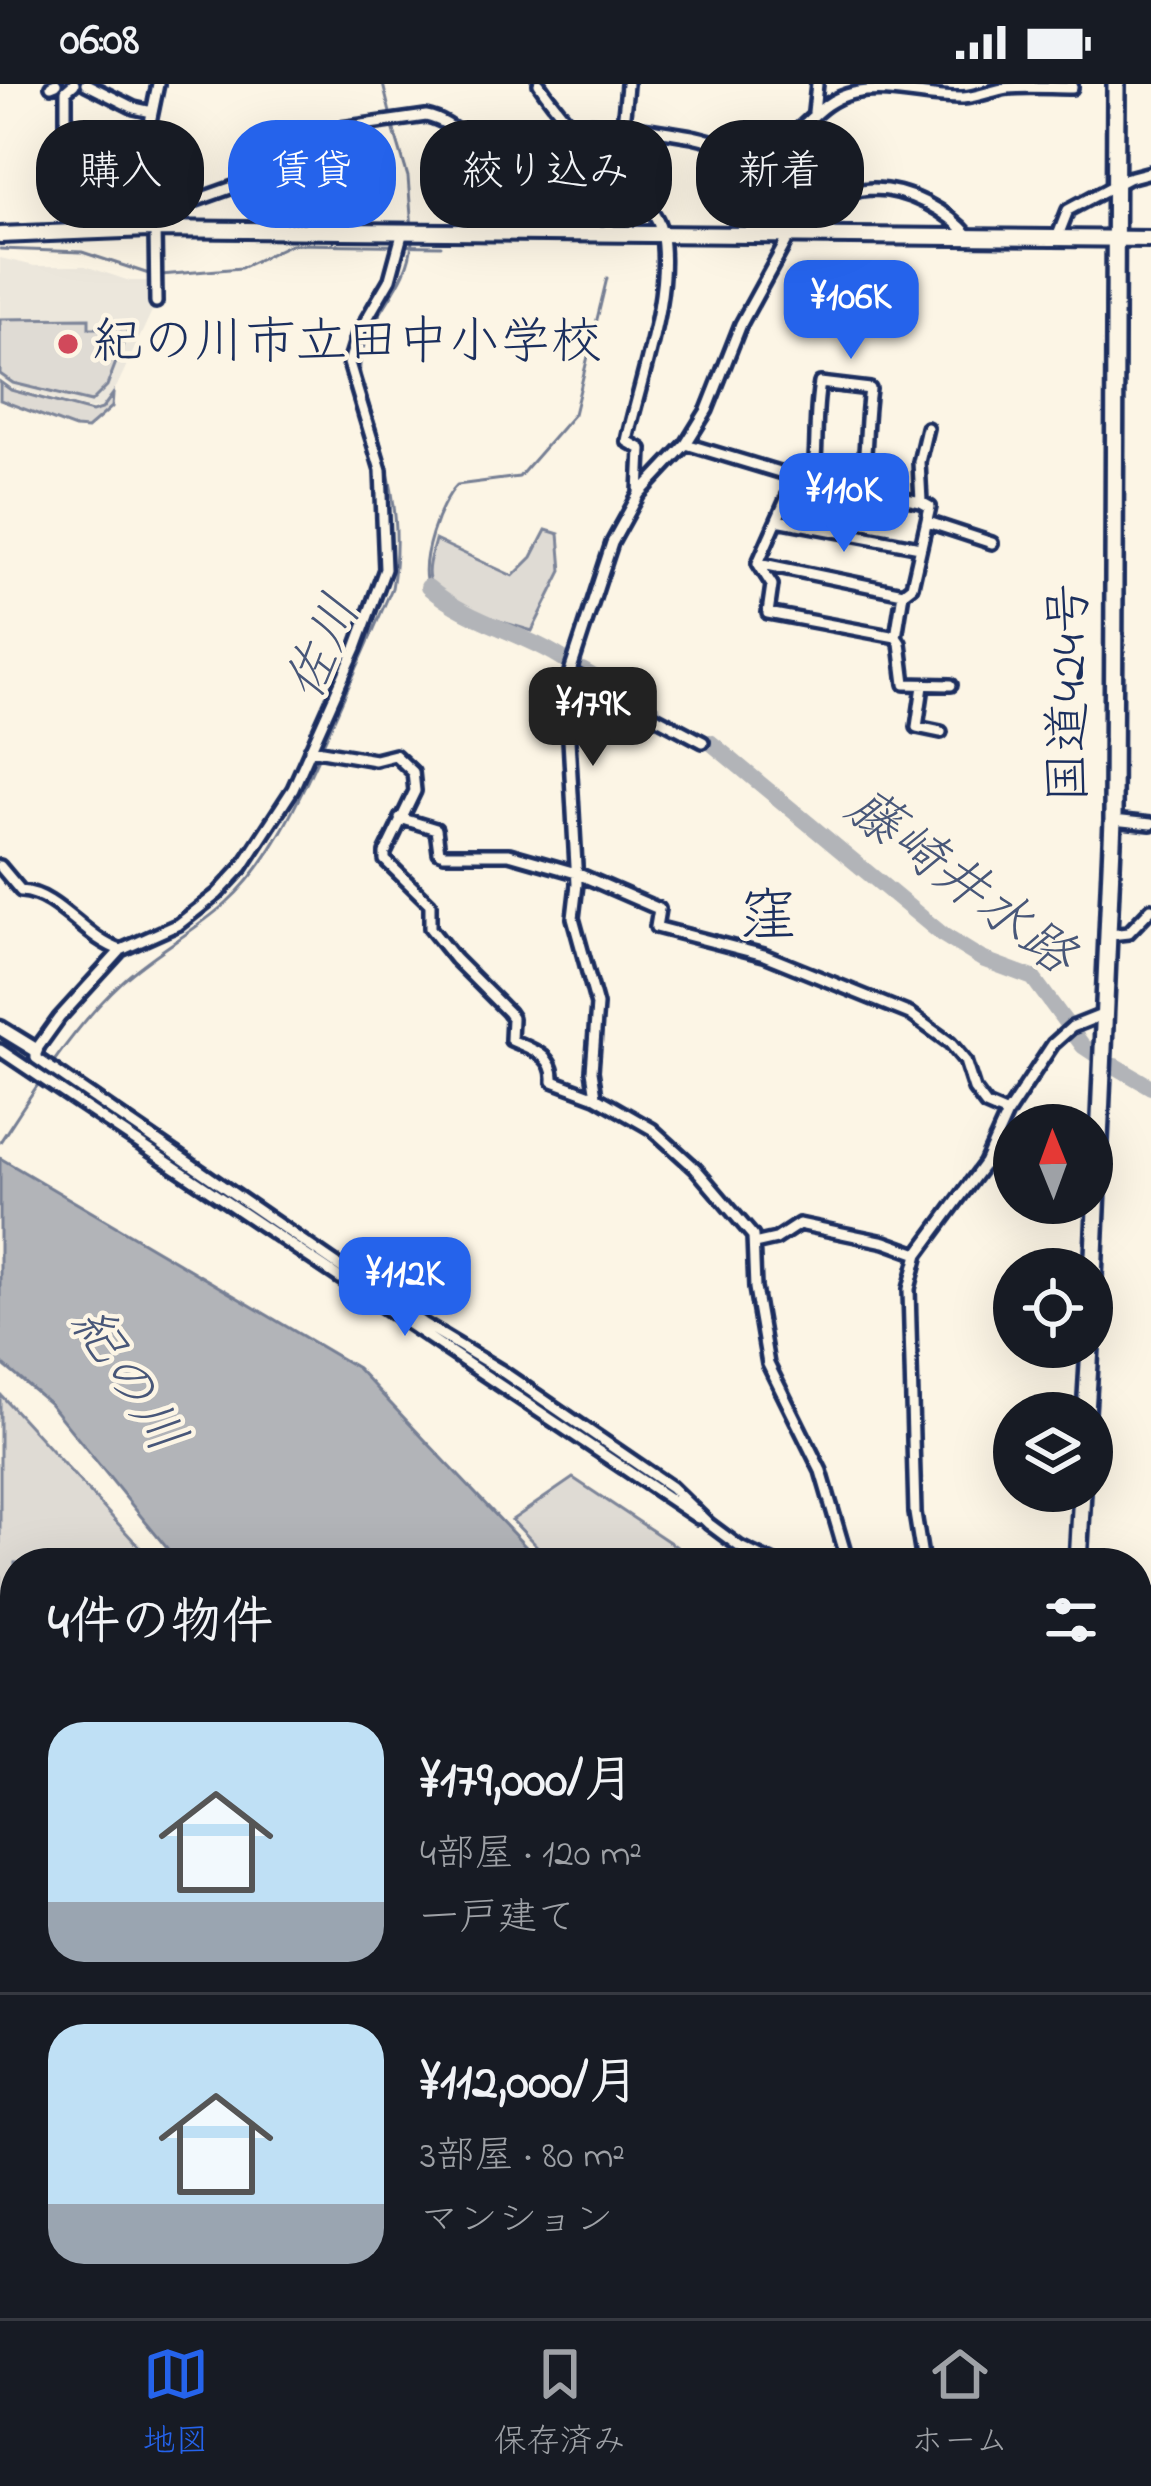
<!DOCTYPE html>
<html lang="ja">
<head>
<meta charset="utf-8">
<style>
	:root { --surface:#171b24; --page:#242831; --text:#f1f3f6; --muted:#9ea1a6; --line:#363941; --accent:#2563eb }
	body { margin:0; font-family:"Indie Flower","Klee One",sans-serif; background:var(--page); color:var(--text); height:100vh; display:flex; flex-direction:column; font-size:45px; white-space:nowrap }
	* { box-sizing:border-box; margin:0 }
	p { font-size:39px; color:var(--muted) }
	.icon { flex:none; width:66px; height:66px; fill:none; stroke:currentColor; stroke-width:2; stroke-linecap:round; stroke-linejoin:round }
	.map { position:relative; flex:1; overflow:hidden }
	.details { position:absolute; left:0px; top:1464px; width:1152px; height:771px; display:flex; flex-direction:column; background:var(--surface); border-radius:48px 48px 0 0; box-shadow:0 12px 48px #0002 }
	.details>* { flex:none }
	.top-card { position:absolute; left:36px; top:36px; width:1080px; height:108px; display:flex; gap:24px }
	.needle { width:78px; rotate:359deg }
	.fabs { position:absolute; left:993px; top:1020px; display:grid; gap:24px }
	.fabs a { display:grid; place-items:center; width:120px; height:120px; border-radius:50%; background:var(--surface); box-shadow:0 12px 48px #0002; font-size:60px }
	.price { position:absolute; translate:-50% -102px; padding:0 27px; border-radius:24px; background:var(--accent); color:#fff; font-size:39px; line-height:78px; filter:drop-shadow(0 3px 6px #0008) }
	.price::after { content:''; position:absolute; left:50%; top:72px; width:36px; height:27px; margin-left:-18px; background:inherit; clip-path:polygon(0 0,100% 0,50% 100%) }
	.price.active { background:#222; color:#fff }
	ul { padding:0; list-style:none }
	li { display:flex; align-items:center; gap:36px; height:300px; padding:0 48px }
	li+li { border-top:3px solid var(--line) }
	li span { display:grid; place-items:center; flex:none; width:336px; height:240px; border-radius:36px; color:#555 }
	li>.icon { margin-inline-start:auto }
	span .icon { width:144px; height:144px; fill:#fffc; stroke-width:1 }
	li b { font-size:51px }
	h2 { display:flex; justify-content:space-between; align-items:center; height:144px; padding:0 48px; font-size:51px }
	.tag { padding:0 42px; border-radius:48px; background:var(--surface); box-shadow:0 12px 48px #0002; font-size:42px; line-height:108px }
	.tag.active { background:var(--accent); color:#fff }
	.status { display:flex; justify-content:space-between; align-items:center; height:84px; padding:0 60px; background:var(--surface); direction:ltr }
	.status svg { height:33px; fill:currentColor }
	.tabs { display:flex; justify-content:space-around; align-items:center; height:168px; border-top:3px solid var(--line); background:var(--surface); font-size:33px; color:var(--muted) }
	.tabs a { display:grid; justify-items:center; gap:6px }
	.tabs .active { color:var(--accent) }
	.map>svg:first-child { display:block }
</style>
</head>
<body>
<div class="status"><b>06:08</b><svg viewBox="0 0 49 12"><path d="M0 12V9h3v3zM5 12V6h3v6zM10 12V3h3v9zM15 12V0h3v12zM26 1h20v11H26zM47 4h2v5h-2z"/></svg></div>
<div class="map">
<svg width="1151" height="2234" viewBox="0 0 1151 2234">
	<rect width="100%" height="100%" fill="#fcf5e5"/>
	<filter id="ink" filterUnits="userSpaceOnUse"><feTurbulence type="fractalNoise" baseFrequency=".00833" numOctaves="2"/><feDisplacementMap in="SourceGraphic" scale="24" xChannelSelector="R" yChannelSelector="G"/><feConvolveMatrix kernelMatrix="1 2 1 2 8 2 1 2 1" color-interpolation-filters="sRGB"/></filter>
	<g filter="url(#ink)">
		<!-- built -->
		<path fill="#ece7dc" d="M0,174L35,182H85L130,197H151L152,227L117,302L102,323L90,325L14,304L0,294Z"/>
		<!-- green -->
		<path fill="#dfdbd4" stroke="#7d8599" stroke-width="3" d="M89,234V244H129L107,302L91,318L13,299L0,290V235Z
			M0,298L11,306L92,328L102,325L113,310L112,323L87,345L75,344L0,316Z
			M546,446L559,450L562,487L532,547C509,540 436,520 429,495C426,484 432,468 435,456L513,492L532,473Z
			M0,1310L154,1479H15V1639L0,1634Z
			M573,1394L701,1479H553L512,1436Z
			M1151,2042V2234H1000L1004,2220H1137V2043Z
			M786,2220H906L883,2234H790Z"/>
		<!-- water -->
		<path fill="#b2b4b8" stroke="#767f94" stroke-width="3" d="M0,1074L357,1284L541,1479H179L49,1319L0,1278Z
			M1151,1731V1984L1137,1985V1732Z"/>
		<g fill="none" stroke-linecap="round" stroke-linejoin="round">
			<!-- stream -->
			<path stroke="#767f94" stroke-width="3" d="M383,0L391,33
				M393,43L408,93L412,145
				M0,165L82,168L152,191
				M161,191L241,184L291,160L441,162
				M428,503C418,479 439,419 457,401L519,393L574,330L607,194
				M322,663L392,504C406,427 383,366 360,293C355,239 412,207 412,154
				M0,1058C37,1002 73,943 123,897C155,868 194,848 226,819C268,781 296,723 319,672
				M0,1920L15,1915"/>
			<!-- river -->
			<path stroke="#b2b4b8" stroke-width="16" d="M428,503C469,539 524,548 568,578
				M582,586L653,627
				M710,658L943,851L982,875L1033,894L1083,962L1095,970
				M1115,982L1151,1003"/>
			<defs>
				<path id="street" d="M86,0L134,24L152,28
					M539,0C581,62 611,67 609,150
					M627,0C625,33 615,70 631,101C640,118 657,126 661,147C673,210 640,295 627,357L641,365L639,409
					M51,2L56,0
					M814,28L817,0
					M66,56V7L74,0
					M815,105C842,114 848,106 873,105C909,105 948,127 970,153
					M162,144L191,118L267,91L327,46L426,32C452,37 467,59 491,71C537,23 633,42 692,52C713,56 734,66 755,66C798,66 809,18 854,9C890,1 927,15 963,14C978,13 993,6 1008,4C1029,2 1051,4 1072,4V0
					M143,145L141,82L158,0
					M155,145L156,218
					M403,147L390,195L358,250L349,279L381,386L385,485L356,564L293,705L242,783L217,810L179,840L121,866L59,934L36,966V974L422,1239L500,1286L671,1403L709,1440L740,1463L774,1479
					M1057,154L1068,126L1128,94L1151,88
					M686,360L796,393
					M796,393L921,418L930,423L912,502L903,509L758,479Z
					M813,396C818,363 814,332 820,299L870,305C865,339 867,371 861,406
					M921,418L919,378L927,344
					M777,436L920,463
					M928,438L992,459
					M758,479L772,501L768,529L896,553
					M903,509L896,553L900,559L905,600L951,601
					M570,588L703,658
					M923,602L917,643L941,648
					M310,665L375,676L395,671L413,688L415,707L385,769V776L430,820V844L455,875L508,928L512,934L511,956C531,965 555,971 553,997L596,1013L652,1045L695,1084L753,1152L755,1204L768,1280L821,1387L848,1479
					M400,734L436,745L439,768L444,770H509L576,789L659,825L656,843L764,871L910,930L950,959L965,977L974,1005L986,1021L1007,1030
					M1113,736L1151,740
					M0,782L21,807C58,809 85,855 121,866
					M1110,851L1128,849L1151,825
					M0,966L698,1434
					M596,1012L592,987L597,921L573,834L577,800L567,619L570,588L612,459L639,410L686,360L707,326L741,240L815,105L803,68L789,57
					M754,1160L776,1155L799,1140L885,1158L918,1170
					M923,1479L915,1429L909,1205L918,1170L985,1079L1007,1030L1053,960L1072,943L1107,929
					M1141,1530L1151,1511
					M0,1705L15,1709
					M0,1902L15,1893
					M518,2220V2234
					M993,2234L994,2220"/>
				<path id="secondary" d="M0,944L36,966
					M1137,1542H1147
					M674,2220L713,2234
					M325,2234L330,2220"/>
				<path id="primary" d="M0,151L149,145L1151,155
					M1137,2031H1151"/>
				<path id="highway" d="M1092,1217L1113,736L1116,0
					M1086,1329L1090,1263
					M1078,1479L1082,1407
					M0,2136L15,2133"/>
			</defs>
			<!-- street casing -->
			<use href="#street" stroke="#1b2f5e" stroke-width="18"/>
			<!-- secondary casing -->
			<use href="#secondary" stroke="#1b2f5e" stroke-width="21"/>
			<!-- primary casing -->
			<use href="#primary" stroke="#1b2f5e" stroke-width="22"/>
			<!-- highway casing -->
			<use href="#highway" stroke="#1b2f5e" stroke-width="24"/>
			<!-- street -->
			<use href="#street" stroke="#fcf5e5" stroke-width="9"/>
			<!-- secondary -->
			<use href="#secondary" stroke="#fcf5e5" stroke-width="12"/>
			<!-- primary -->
			<use href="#primary" stroke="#fcf5e5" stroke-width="14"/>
			<!-- highway -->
			<use href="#highway" stroke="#fcf5e5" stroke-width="15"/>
		</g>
	</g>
	<!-- markers -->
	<circle fill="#d1495b" stroke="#fcf5e5" stroke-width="4.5" cx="68" cy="260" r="12"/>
	<g text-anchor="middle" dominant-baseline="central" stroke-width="9" stroke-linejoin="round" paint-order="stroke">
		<!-- poi labels -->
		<g font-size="51" fill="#1b2f5e" stroke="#fcf5e5" text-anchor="start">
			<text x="92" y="260">紀の川市立田中小学校</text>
		</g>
		<!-- street labels -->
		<g font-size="51" fill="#1b2f5e" stroke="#fcf5e5">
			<text transform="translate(1071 609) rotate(-90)">国道424号</text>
		</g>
		<!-- water labels -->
		<g font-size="54" font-style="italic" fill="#485779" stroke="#fcf5e5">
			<text transform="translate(326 565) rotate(-66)">佐川</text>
			<text transform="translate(959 800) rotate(37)">藤崎井水路</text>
			<text transform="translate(125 1297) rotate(57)">紀の川</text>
		</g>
		<!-- quarter labels -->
		<g font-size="57" fill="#1b2f5e" stroke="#fcf5e5">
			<text x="768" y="836">窪</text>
		</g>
	</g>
</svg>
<div class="fabs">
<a><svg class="needle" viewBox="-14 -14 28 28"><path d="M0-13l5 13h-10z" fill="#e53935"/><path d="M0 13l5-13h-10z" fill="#9ea1a6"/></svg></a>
<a><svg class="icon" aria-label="locate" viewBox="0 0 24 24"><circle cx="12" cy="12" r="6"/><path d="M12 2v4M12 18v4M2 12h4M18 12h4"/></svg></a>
<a><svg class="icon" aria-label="layers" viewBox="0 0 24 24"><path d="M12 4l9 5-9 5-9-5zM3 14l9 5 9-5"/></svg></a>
</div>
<b class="price" style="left:851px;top:278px">¥106K</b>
<b class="price" style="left:844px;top:471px">¥110K</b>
<b class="price active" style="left:593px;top:685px">¥179K</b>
<b class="price" style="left:405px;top:1255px">¥112K</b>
<div class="top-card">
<a class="tag">購入</a>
<a class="tag active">賃貸</a>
<a class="tag">絞り込み</a>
<a class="tag">新着</a>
</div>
<section class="details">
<h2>4件の物件<svg class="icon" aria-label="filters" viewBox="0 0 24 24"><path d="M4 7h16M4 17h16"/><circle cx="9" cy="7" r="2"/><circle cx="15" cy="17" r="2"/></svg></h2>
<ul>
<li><span style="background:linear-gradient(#bfe0f5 75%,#9aa5b1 0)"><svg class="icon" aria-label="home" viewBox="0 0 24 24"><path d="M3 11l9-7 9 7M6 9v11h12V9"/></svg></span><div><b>¥179,000/月</b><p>4部屋 · 120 m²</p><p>一戸建て</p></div></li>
<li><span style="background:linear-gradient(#bfe0f5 75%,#9aa5b1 0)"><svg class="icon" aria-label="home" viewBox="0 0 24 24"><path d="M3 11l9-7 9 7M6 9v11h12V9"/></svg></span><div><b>¥112,000/月</b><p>3部屋 · 80 m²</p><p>マンション</p></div></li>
</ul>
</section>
</div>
<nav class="tabs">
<a class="active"><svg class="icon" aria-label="map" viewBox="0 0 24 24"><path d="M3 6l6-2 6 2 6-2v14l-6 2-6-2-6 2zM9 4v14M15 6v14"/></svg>地図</a>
<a><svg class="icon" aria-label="saved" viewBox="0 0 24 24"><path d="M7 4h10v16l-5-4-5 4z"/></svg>保存済み</a>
<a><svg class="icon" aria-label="home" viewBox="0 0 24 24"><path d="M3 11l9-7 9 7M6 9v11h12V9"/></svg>ホーム</a>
</nav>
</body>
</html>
